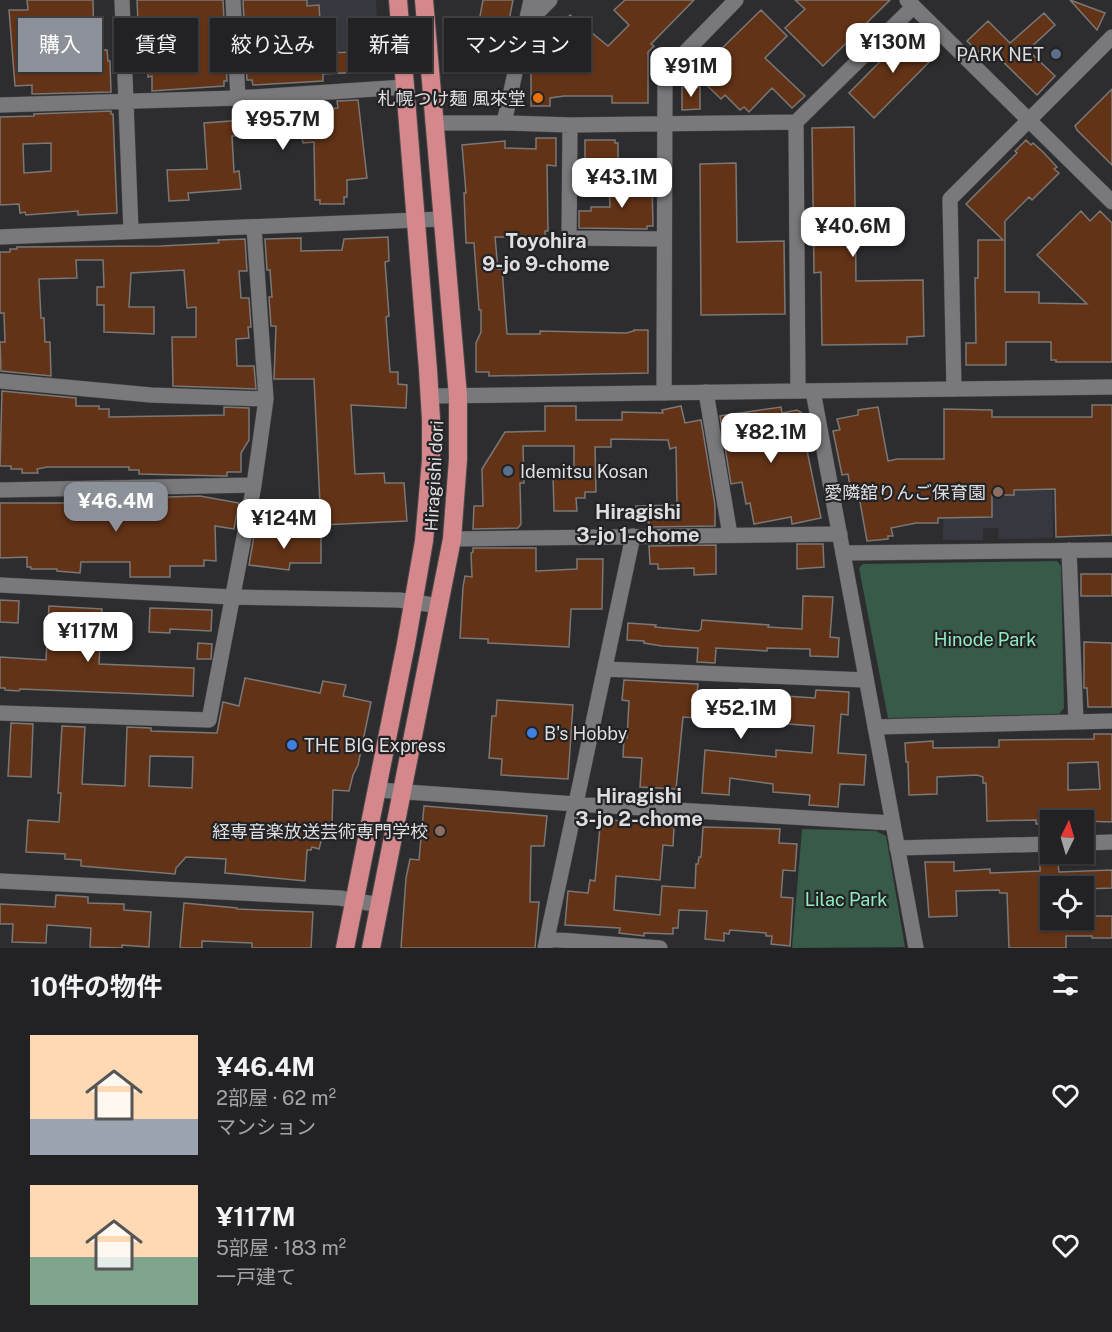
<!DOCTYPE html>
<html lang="ja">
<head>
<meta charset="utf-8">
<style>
	:root { --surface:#222224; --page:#2a2a2c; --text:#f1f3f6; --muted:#a2a4a6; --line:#3f3f41; --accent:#8c9099 }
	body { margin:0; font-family:"Public Sans","Noto Sans JP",sans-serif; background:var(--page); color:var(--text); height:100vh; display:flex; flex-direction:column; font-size:22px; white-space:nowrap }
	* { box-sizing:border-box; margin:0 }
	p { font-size:20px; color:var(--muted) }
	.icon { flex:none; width:33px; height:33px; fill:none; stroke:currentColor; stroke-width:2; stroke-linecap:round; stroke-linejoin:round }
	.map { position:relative; height:948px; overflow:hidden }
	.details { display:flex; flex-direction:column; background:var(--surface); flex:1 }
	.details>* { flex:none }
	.hud { position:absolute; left:18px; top:18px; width:600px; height:54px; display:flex; gap:12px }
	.needle { width:39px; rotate:5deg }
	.controls { position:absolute; left:1040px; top:810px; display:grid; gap:12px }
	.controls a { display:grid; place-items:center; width:54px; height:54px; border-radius:0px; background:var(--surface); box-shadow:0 2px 4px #0004,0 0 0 2px var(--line); font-size:30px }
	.price { position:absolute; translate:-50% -51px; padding:0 14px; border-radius:12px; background:#fff; color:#222; font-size:20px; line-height:39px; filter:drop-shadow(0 2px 3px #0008) }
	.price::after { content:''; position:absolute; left:50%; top:36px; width:18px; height:14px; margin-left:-9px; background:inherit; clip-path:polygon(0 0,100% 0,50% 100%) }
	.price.current { background:var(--accent); color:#fff }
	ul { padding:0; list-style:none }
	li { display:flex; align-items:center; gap:18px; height:150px; padding:0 30px }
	li span { display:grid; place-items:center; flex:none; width:168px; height:120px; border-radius:0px; color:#555 }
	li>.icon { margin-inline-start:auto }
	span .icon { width:72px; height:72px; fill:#fffc; stroke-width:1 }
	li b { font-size:26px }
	h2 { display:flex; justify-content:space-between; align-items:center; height:72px; padding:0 30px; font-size:26px }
	.chip { padding:0 21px; border-radius:0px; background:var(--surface); box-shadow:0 2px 4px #0004,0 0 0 2px var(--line); font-size:21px; line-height:54px }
	.chip.current { background:var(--accent); color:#fff }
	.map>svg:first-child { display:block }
</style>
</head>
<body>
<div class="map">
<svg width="1112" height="948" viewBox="0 0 1112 948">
	<rect width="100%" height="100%" fill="#2d2d30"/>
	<!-- built -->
	<path fill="#37373f" d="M239,0H376L378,37L352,39L353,50L241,57Z
		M1052,453L1053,538L999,539L998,528H983V540H943L944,456Z"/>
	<!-- green -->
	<path fill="#375a49" d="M1057,561L1061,566L1064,708L1059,714L888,718L859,568L863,564Z
		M802,829L876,831L886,836L905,947L792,948Z"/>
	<!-- building -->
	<path fill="#633317" stroke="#7b7775" stroke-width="1.5" fill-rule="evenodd" d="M27,0H93L94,50H107L108,61H110L111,92L32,94V85L15,86L9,10H28Z
		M137,0H223L227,81H224V86L152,91V76L148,77L146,22L138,23Z
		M243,0H307V6L319,5L322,53L356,52V41L379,39L382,71L323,74V81L253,85L252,80H247Z
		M483,0H513L505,41L510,42L504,72L482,69L450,72L447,40L476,38Z
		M625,0H694L651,44L654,46L648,52V103H612V96H564L550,98V106H531V73L588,70L550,38L570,15L608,46L629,25L614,10Z
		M795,0H890L823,66L785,28L805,9Z
		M1070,0L1105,13L1097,30Z
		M761,10L787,36L765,58L805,96L792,108L772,88L749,112L744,107L740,110L725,95L721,99L687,66L700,53L708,62Z
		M1044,13L1055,25L1028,50L1055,76L1037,95L992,51L990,54L983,47L978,52L967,41L988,21L1010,43Z
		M912,29L937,54L874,118L849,93Z
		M682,87H700V109L682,110Z
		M1112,89V165L1077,130L1075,126Z
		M358,100L367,178L347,180V197H344V204H320V200H315L314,142L303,143L302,137L290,138V134L232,136L234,172L239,171L241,189L188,193L189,200L169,201L167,170L207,169L204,123L244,120V113L338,108L337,101Z
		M111,111V114H113L117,213L78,215V211L26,215L25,212L20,213L19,204L0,205V117L34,116V114ZM51,143V171L24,173L23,144Z
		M854,127L856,281L923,280L924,336L907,337V344L822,345L821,272L814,273L812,128Z
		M536,138H556V166L547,165L548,231H545V237H495L498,269H502L507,334H540V331L626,333L634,331V330H648V373L489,376V372H476V343L481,332V310H479L474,243H466L464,193H466L462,145L505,141V148L536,149Z
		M585,140H615V143H618V165H585Z
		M1026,140L1031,145L1033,143L1043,152L1057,167L1054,169L1059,173L1032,200L1029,197L1005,221V292H1039V303L1087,304L1037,255L1081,211L1090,221L1100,211L1112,223V362H1056V360H1051V342H1006V365H966V343H976L975,278H978V240H1003L966,204L1017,153L1015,151Z
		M736,163L737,242L784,241L785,314L701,315L700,164Z
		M609,183H652L653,226H647V229L579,228V211H591V207H610Z
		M388,237L389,261L385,262L389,316L386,317L390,372H398V384L407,385L406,408L351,405L355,474L384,473L385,483H404L407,521L321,525L314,379H274L276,326H271L269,297H272L270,270H267L265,239L301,238V251L342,250L344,239Z
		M245,239L247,271H239L241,298H249L251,327H248L249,338L236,339L237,366H254L256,389L173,386L172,337H196V307L187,308L184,270L131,273L129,307H154V334L104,332V305H97V287H104L103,260H76L77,278L39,279L41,318H44L45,342H50L51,376L1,371L0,342H5L4,313H0V252H10V249H17V247L161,246L219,243L218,240Z
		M2,391L76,398V406H99V409H109V417L224,415V407L249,408V440L241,453V472H227V476H224L139,474V470H129V467H47L37,469L38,473H22V469H11V466H0Z
		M1092,405H1112V535L1056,537L1055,489L1014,490V495H992V517L938,518V523H916L891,528L893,536H888V539L867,541L857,485L850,486L848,474L842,475L833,431L840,430L837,419L858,415V410L878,407L888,461L897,459H944V409L992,410V417H1092Z
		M545,406H576V420H622V412L663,413L662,410L681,406L685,423L701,420L715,505V526L649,527V522H637L636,506L677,505L676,447L670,449L668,440L611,439V447H595L596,492H585V498H576L577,511H554L553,474H574V446H523L524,483H520L521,524L518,528L473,529L474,506H483L482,469L505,432L545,431Z
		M781,407L782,413L797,410L802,413L807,436H804L821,518L792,524L791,517L754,524L750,503L746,504L742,482L731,484L720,416Z
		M200,496L239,503L234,529L215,526L216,561L204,560V566H170V577H130V562H81L80,573L57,571V569H31V567H27V557L0,558V503H67V500Z
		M255,530L292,536L321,537V563H290L289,570L249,565Z
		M797,544H823L824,567L797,569Z
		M716,545V574L694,575V568L658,569V564H650L649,546Z
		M473,548H536V571L577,569V559H603L602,609H571L569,647L488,643V639L460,638L463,587L465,576L472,577L471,553L473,552Z
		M1081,574H1112V596H1081Z
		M803,596L833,597L830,637L839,638L838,657L810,656V649L767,648V651L716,648L715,663L697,662L698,648L662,646L644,643V641L627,640L628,623L656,625L655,627L698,631L701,629L702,620L769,625L768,627L802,629Z
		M0,600L19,601L18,623L0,622Z
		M49,606L102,609L99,664L194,668L193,696L20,689L19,691L5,690V688H0V657L46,660Z
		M150,608L212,610L211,631L170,629V633L149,632Z
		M1084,642L1112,643V707H1088L1087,688H1084Z
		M198,643L212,644L211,659H197Z
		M245,678L320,693L323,681L346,685L343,696L371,702L358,765L353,775L349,791L333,790L332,824L326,823L319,849L312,847L311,850H307L305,881L225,873L226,859L186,857L176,868L175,874L81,866V860L65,859V854L26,852L28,820L59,822L61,793H58L62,726L85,727L82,784L125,786L127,727L151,728V731L217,733L223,702L239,706ZM150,756L193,757L192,788L149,786Z
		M624,680L698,684L697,693L740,695V689L757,690L756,693H770V695L815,698L816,690L849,692L848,715L841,714L838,753L866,755L864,785L840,784L838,807L809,805L810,795L773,792V784L730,778L729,795L702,793L705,750L776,757V750L812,753L814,726L776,723V720L730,718V720L683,717L676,789L640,787L642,758L623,757L624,738H627L629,701L622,700Z
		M497,700L573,705L568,779L501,775L502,759L489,758L492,716H496Z
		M11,723L33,724L31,777L8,776Z
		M1094,734H1112V822L1050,820V824H1036V820L987,821L986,783H983V777L977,775L937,777V794L909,795L908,762H906L905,743L933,741V748L999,747V740L1094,739ZM1098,762L1100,789L1068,790V763Z
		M424,806L547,816L544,846H531L530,902H539L535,948H401L406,878L410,859L419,860Z
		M603,819L674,827L673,846L663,845L660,880L616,876L614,910L660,915L662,886L695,888L696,864H698L699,857H701L703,827L780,829L779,843L797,844L795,871L783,870L781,897L793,898L790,946L771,944L772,936H766V933L730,930L729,934L724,933V941L705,939L707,911L679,910L678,928H673V934L644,933V936L619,933L620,928L565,925L568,891L588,893L590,880L595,881L600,827L602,828Z
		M925,862H954V871L990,869V873L1040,871V865L1058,864L1059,872L1112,870V888L1083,889V886H1050V920H1083V916H1112V938H1092V936H1066V948H1009L1007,893H1000L999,890L956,891L957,916L929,917Z
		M56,895L88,897V903L124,904V910L151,912L149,947L122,945V948L90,947L91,928L47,925L46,943L12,942L13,924H0V904L55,907Z
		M184,903L237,908V909L313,912L311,948H252V943L202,941V948H182L180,947Z"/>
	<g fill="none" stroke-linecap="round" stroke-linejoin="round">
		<defs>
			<path id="street" d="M122,0L131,231
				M233,0L238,98
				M907,0L1112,202
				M526,24L550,0
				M0,105L238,98L405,87
				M433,123H504L531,0
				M504,123L570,125L796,122
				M570,125L569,238L663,239
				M0,237L442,219
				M0,381L151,395L266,399
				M954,389L950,199L1112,37
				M798,391L796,122L913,7
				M706,392L730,535
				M664,393L665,73L736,0
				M0,490L254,485
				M452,539L840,534
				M1069,550L1076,722
				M843,553L1112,550
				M0,585L232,597L399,600L440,606
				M605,669L865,680
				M0,713L209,720L254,485L266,399L254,227
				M875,727L1112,721
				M378,790L576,804L892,823
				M1083,843L1112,842
				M897,848L1050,844
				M0,881L340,898L380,905
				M547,939L660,948
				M545,948L633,536"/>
			<path id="secondary" d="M813,391L916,948
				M430,396L1112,387"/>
			<path id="highway" d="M345,948L406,644L424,541L431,460V419L428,370L398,0
				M371,948L452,539L458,459V396L424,0"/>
		</defs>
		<!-- street casing -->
		<use href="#street" stroke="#4a4a4c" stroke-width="16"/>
		<!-- secondary casing -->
		<use href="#secondary" stroke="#4a4a4c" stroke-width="16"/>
		<!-- highway casing -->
		<use href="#highway" stroke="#4a4a4c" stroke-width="20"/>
		<!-- street -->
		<use href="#street" stroke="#79797c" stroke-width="15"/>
		<!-- secondary -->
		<use href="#secondary" stroke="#79797c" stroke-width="15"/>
		<!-- highway -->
		<use href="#highway" stroke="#d5888c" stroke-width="18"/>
	</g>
	<!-- markers -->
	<g fill="#5c6f8a" stroke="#232326" stroke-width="2">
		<circle cx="1056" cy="54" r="6"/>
		<circle cx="508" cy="471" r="6"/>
	</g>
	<circle fill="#e8710a" stroke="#232326" stroke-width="2" cx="538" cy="98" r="6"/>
	<g fill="#8d6e63" stroke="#232326" stroke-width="2">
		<circle cx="998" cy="492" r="6"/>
		<circle cx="440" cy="831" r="6"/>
	</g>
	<g fill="#3f7fe0" stroke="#232326" stroke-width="2">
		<circle cx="532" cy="733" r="6"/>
		<circle cx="292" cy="745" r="6"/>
	</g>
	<g text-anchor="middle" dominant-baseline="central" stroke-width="4.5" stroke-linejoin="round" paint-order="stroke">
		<!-- poi labels -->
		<g font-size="18" fill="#dfdfe1" stroke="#232326" text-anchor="end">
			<text x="1044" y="54">PARK NET</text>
			<text x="526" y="98">札幌つけ麺 風來堂</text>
			<text x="520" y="471" text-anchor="start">Idemitsu Kosan</text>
			<text x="986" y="492">愛隣舘りんご保育園</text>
			<text x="544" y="733" text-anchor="start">B's Hobby</text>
			<text x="304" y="745" text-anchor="start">THE BIG Express</text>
			<text x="428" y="831">経専音楽放送芸術専門学校</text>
		</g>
		<!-- street labels -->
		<g font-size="18" fill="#dfdfe1" stroke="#232326">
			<text transform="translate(434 476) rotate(-87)">Hiragishi dori</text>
		</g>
		<!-- park labels -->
		<g font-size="18" fill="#90ecbf" stroke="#232326">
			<text x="985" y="639">Hinode Park</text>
			<text x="846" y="899">Lilac Park</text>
		</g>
		<!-- neighbourhood labels -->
		<g font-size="20" font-weight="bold" fill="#dedee1" stroke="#232326">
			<text x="546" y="241">Toyohira<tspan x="546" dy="23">9-jo 9-chome</tspan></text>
			<text x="638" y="512">Hiragishi<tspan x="638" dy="23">3-jo 1-chome</tspan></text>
			<text x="639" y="796">Hiragishi<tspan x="639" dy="23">3-jo 2-chome</tspan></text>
		</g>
	</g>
</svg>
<div class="controls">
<a><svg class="needle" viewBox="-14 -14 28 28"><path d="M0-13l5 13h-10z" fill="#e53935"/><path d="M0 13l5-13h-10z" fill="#a2a4a6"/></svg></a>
<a><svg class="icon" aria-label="locate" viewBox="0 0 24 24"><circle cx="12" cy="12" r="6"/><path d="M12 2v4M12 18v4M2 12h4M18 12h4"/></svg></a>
</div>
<b class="price" style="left:893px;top:74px">¥130M</b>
<b class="price" style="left:691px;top:98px">¥91M</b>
<b class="price" style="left:283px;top:151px">¥95.7M</b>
<b class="price" style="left:622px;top:209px">¥43.1M</b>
<b class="price" style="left:853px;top:258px">¥40.6M</b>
<b class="price" style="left:771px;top:464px">¥82.1M</b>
<b class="price current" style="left:116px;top:533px">¥46.4M</b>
<b class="price" style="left:284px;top:550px">¥124M</b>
<b class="price" style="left:88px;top:663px">¥117M</b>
<b class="price" style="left:741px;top:740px">¥52.1M</b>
<div class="hud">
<a class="chip current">購入</a>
<a class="chip">賃貸</a>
<a class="chip">絞り込み</a>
<a class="chip">新着</a>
<a class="chip">マンション</a>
</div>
</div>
<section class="details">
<h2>10件の物件<svg class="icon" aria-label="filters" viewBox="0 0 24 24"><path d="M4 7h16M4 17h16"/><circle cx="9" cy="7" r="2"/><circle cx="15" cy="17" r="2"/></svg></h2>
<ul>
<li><span style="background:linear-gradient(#ffd9b3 70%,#9aa5b1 0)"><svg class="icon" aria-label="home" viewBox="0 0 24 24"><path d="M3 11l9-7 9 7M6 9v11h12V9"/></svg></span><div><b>¥46.4M</b><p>2部屋 · 62 m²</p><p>マンション</p></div><svg class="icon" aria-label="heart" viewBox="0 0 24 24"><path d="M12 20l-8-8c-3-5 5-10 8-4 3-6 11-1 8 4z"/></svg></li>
<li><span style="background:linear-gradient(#ffd9b3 60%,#7fa58c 0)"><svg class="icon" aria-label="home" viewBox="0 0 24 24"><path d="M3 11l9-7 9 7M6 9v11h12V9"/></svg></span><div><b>¥117M</b><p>5部屋 · 183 m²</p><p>一戸建て</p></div><svg class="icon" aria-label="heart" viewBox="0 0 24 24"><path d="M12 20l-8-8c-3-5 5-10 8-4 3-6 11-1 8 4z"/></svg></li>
</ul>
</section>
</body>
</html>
